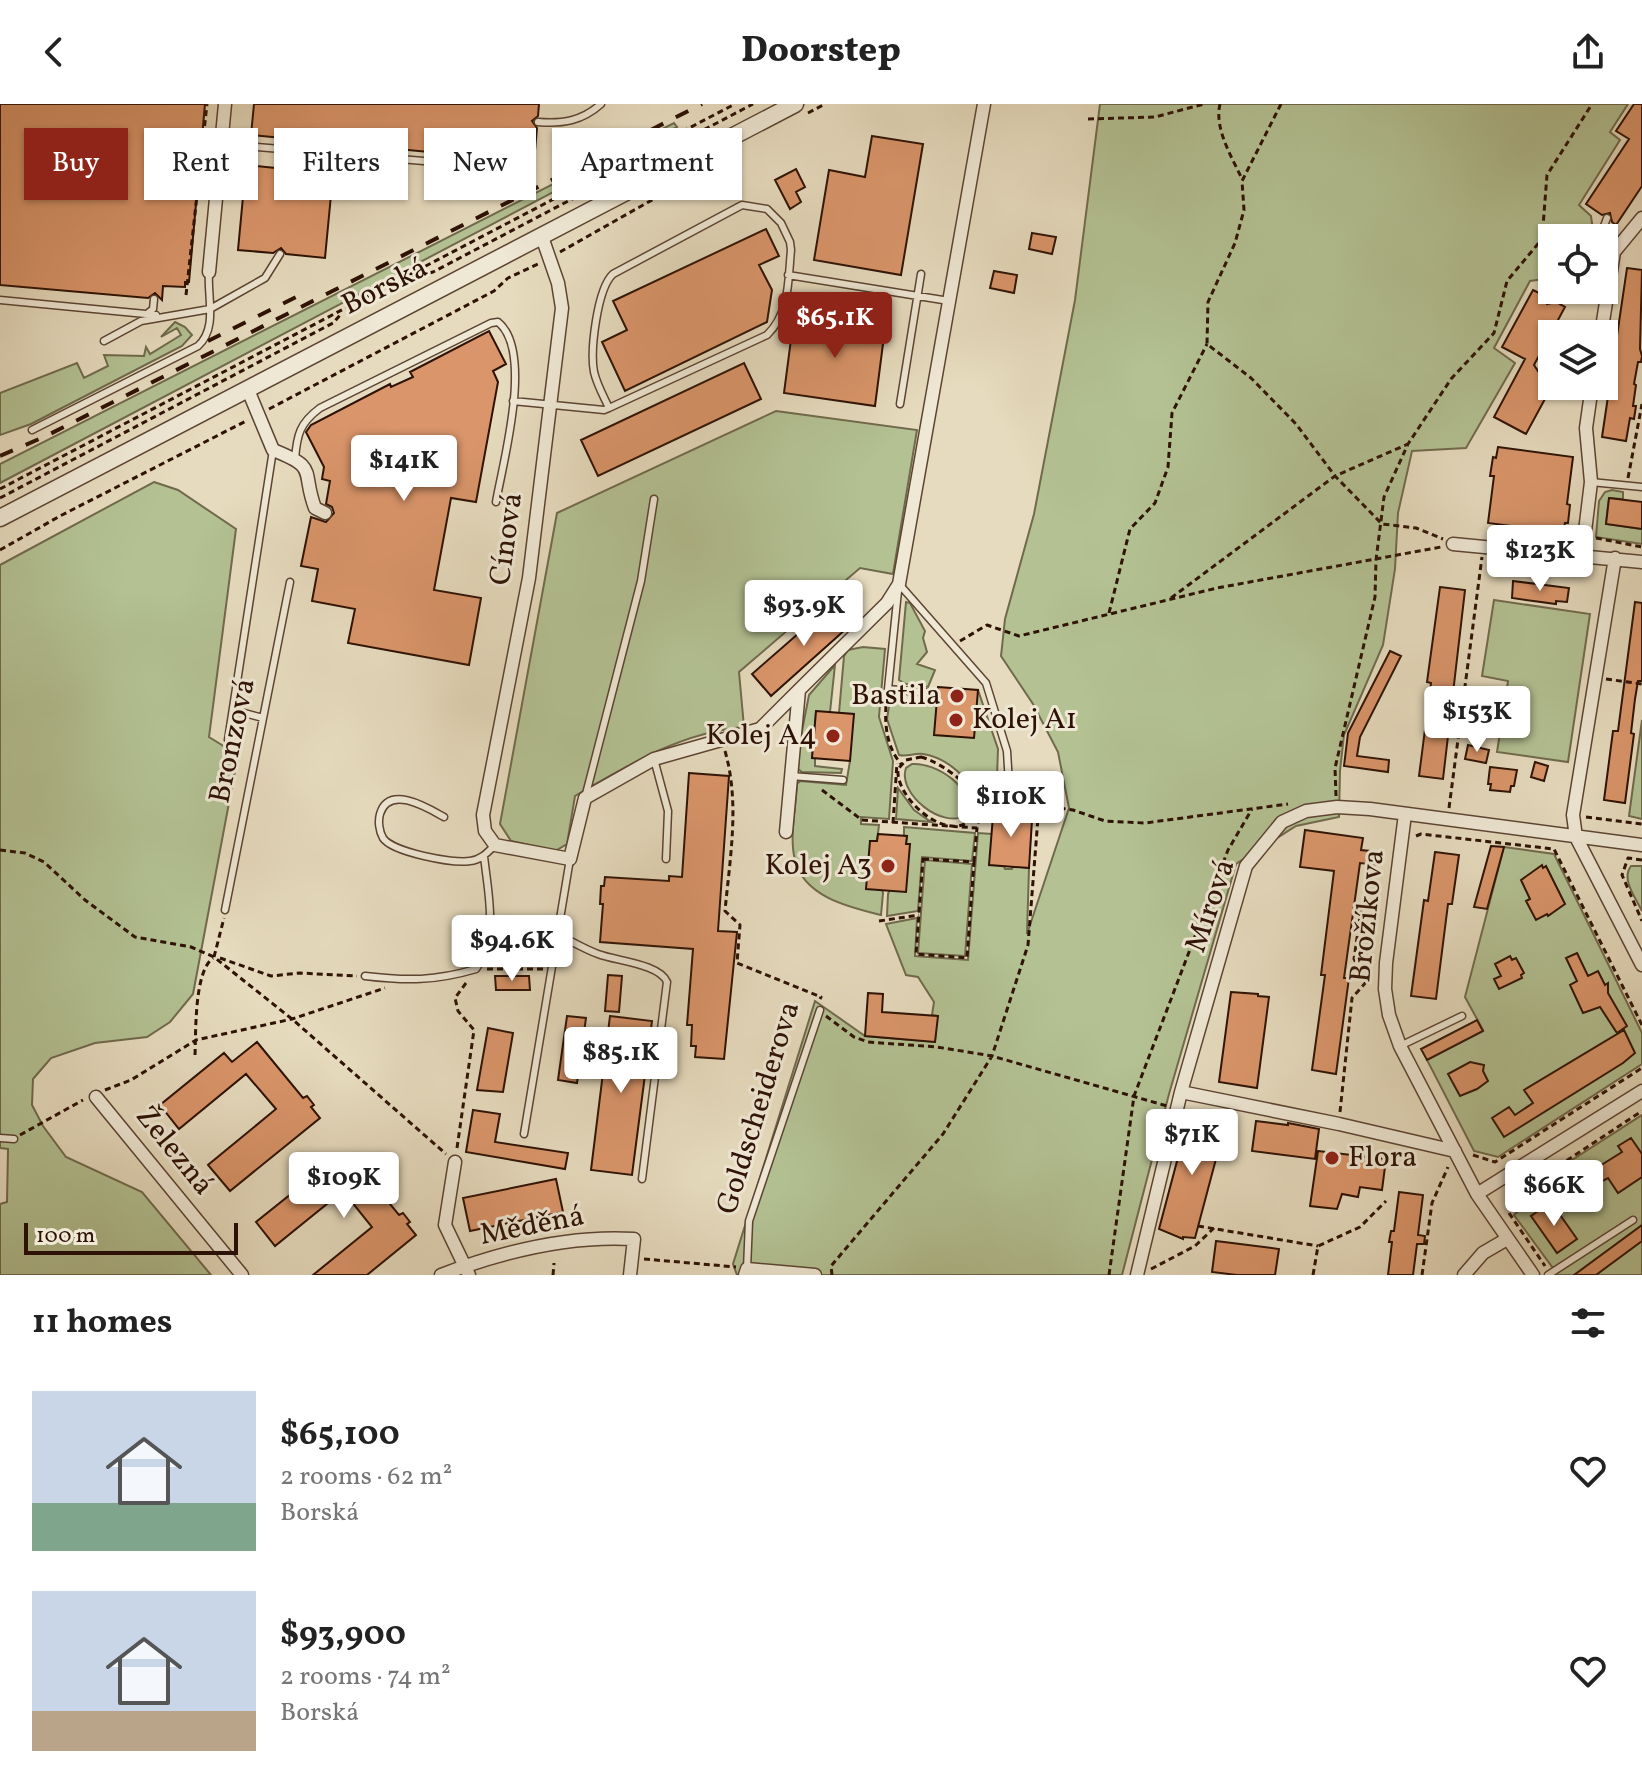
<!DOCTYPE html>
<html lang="en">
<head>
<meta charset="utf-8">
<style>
	:root { --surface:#fff; --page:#f6f6f6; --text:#222; --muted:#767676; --accent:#8f2418 }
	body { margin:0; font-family:Vollkorn,serif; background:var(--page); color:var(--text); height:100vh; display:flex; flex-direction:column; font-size:30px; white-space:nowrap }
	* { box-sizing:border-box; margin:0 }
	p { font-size:26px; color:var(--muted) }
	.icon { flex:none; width:44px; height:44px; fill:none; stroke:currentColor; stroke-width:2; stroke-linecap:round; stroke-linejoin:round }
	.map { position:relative; height:1171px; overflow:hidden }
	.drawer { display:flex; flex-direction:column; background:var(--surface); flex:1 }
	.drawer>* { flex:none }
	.banner { position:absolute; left:24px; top:24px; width:800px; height:72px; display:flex; gap:16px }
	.tools { position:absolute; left:1538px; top:120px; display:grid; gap:16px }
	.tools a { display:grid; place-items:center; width:80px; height:80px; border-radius:0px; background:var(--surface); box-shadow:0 2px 6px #0004; font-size:40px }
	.scale { position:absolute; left:24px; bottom:20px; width:214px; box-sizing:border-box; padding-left:8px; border:4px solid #2e1205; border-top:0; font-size:22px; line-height:28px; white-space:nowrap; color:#2e1205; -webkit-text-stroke:6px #efe8d5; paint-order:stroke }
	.price { position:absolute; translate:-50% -68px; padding:0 18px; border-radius:8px; background:#fff; color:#222; font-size:26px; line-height:52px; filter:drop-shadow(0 2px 4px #0008) }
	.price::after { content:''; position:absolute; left:50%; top:48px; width:24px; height:18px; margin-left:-12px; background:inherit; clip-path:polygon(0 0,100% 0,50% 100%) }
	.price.on { background:var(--accent); color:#fff }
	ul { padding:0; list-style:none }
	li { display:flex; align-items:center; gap:24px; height:200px; padding:0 32px }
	li span { display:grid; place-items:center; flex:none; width:224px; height:160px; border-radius:0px; color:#555 }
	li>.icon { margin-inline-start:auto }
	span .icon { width:96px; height:96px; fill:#fffc; stroke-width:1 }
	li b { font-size:34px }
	h2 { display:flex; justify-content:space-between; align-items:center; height:96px; padding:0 32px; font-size:34px }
	.chip { padding:0 28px; border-radius:0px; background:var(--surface); box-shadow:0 2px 6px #0004; font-size:28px; line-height:72px }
	.chip.on { background:var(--accent); color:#fff }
	header { display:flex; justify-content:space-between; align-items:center; height:104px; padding:0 32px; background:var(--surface); font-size:36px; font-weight:800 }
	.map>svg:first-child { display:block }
</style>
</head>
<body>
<header><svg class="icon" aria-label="back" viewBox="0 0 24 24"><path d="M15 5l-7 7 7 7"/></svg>Doorstep<svg class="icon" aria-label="share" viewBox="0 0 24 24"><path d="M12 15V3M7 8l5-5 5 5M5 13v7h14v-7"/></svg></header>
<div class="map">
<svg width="1642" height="1171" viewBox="0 0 1642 1171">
	<rect width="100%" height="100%" fill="#e6dbbe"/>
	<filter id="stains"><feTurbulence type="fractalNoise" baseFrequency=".0025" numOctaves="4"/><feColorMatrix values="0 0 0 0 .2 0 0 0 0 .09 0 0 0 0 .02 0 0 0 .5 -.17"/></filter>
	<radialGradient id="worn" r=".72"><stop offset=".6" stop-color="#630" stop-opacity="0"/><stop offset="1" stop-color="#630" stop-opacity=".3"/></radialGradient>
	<!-- green -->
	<path fill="#b3c193" stroke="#706a4c" stroke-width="2" d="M1100,0H1628L1610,28L1620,36L1579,101L1591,112L1594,134H1552V174L1530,177L1494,244L1515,259L1466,344L1412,347L1398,409L1395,465L1383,541L1344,631L1340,667L1339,713L1296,722L1236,760L1169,990L1122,1171H737L733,1160L815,897L865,932L935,938L937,912L932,911L934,898L918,873L906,871L886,820L917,814L915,852L968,856L978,729L992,730L1005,765H1012L1013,762L1029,764L1027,830L1069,704L1058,648L1033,600L1001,552L1005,515L1034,410L1075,196Z
		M674,19L677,23L0,379V360Z
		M175,218L185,223L192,231L182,242L31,320L0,331V289L77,259L84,274L108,262L104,251L144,252L146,243L150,250L181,231L177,224L161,233Z
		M776,307L917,326L893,470L860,464L739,568L744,623C682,628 628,661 575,692L567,740L555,747L511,737L500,720L557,409Z
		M154,378L178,386L236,425L209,633L238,651L193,890L170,918L147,933L95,939L51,954L33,975L32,1001L43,1022L66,1053L142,1088L211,1171H0V1100L7,1098L8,1045L0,1044V461Z
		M1612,386L1623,388V395L1609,394L1606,420L1642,425V440L1596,433L1599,397L1605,388Z
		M1494,496L1590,510L1568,658L1497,648L1508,577L1482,572Z
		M906,498L910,499L925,527L923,534L927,548L917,560L935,566L928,583L906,580L899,576Z
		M863,543L885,545L879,613L893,657L889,715L861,713V720L879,721L877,737H870L883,789L881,811C849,803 804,793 795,756C789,733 796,704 797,680L800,677L846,681L850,657L839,609L844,552L848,546Z
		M835,561L830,608H816L812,654H815V662L842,665L841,669L802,668L798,665L800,637L809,591Z
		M978,586L998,645L997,673L991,674L989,700L978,699C971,675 948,654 923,650C914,649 907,653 899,651L887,615L890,596L937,602Z
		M1642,616V715L1629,712Z
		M912,660C936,658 976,684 966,711C943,726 897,690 906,664Z
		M898,684L914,706L931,718L896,715Z
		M904,723L975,729L972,757L922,753L918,807L887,812L888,790L909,740H906L907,732H904Z
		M1504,743L1554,750L1642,929V960L1498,1053L1474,1047L1427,956L1483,926L1465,893Z
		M925,756L972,760L965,852L918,849Z
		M1631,762H1642V807C1635,793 1621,775 1631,762Z
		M1642,1011V1171H1558L1514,1111L1558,1065Z"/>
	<!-- building -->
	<path fill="#da956a" stroke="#2e1205" stroke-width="2" d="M0,0H205L189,178H185V183L163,182L162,196L155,189L148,194L0,181Z
		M254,0H539L538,12L532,17L537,24L534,58L251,31Z
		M1634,0H1642V82L1616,121L1612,118L1610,109L1602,111L1586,100L1629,35L1616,27Z
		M872,32L923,40L901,171L814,156L829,66L865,73Z
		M246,61L333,70L325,154L286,150L281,144L273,149L238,146Z
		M796,65L805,83L796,88L801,98L790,105L775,76Z
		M766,125L779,152L759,161L772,186L767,218L625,287L602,238L627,226L613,197Z
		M1032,129L1056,133L1052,150L1029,145Z
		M1627,164L1642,166L1640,245L1642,252L1641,258H1638L1634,280L1636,281L1633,302H1636L1634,315L1630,314L1626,337L1602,333Z
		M994,167L1017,171L1014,189L990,184Z
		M1533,186L1545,192L1547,200L1556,198L1565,203L1534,261L1540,270L1548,268L1552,270V282L1526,330L1494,313L1525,255L1502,243Z
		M821,205L860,210L858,228L884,232L875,302L784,289L793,220L818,223Z
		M489,227L506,260L493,267L498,278L476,398L451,394L434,486L481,494L469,561L348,539L355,505L312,497L318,465L301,462L311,413L326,418L334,409L332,403L326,400L330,377L322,375L324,363L306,328L311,321L390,280L391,283L413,273L410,268Z
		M744,259L761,295L598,372L581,336Z
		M1498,343L1573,353L1567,400L1570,401L1568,419H1565L1563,429L1488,419L1494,372H1490L1493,353L1496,354Z
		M1609,394L1642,398V425L1606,420Z
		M1513,477L1569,484L1567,498L1556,497V500L1512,494Z
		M1440,483L1465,486L1443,675L1419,672L1431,579L1427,578Z
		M838,495L856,516L771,592L752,570Z
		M1635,498L1642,499V577H1638L1635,595L1631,629L1634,630L1625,699L1604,696L1613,627H1618Z
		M1390,547L1401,552L1360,633L1357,652L1389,656L1388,668L1344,662L1348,629Z
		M938,583L978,586L974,634L934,631Z
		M816,607L854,610L850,657L812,654Z
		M1468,641L1489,646L1486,659L1465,655Z
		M1535,658L1548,662L1544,677L1531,673Z
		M1490,663L1517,666L1514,682H1511L1510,688L1490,686L1491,680H1488Z
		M689,669L729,672L718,827L737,828L724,955L695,953L696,942H691L692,921H687L693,845L600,838L603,800H600L601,782H604L605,773L669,777V772L682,773Z
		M1001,705L1030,708L1029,716H1032L1029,764L989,761L993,712L1000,713Z
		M1305,726L1363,734L1361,746L1380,748L1378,761L1360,759L1344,874H1349L1336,970L1312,966L1325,871H1321L1334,767L1300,763Z
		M878,730L907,732L906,740H910L906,788L866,785L870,737H877Z
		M1491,742L1504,743L1487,805L1474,803Z
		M1435,748L1459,751L1452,800H1448L1436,895L1411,892L1424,796L1428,797Z
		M1542,761L1543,764L1546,762L1565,800L1548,812L1547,810L1536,816L1526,797L1530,795L1521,776Z
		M1577,849L1588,872L1598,867L1605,881L1608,879V889L1627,922L1617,929L1600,903L1583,909L1570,881L1577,877L1566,854Z
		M1510,852L1512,856L1516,854L1524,869L1521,871L1522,874L1499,885L1494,875L1501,872L1495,860Z
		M608,871L622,872L619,908L605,907Z
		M495,872H529L530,886H496Z
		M1231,888L1258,890V892L1269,893L1257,984L1219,978Z
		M868,889L883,890L882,908L938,912L935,938L865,932Z
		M567,912L586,914L577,979L558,976Z
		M610,912L652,917L632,1071L591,1066Z
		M1477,916L1483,927L1427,956L1421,945Z
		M488,924L513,929L503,988L477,986Z
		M1624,926L1635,949L1623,959L1504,1033L1492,1014L1509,1003L1515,1011L1533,999L1524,986Z
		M257,938L303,994L307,992L314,1001L311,1003L320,1014L230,1087L208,1061L276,1005L246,970L179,1025L160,1001L224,949L232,958Z
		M1470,958L1484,961L1483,967L1488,977L1477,985L1460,992L1448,970Z
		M473,1006L500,1010L495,1038L568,1049L565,1065L466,1048Z
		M1189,1012L1200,1014L1201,1012L1225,1021L1195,1134L1183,1133V1135L1159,1125Z
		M1256,1017L1288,1021V1019L1319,1025L1315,1055L1252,1047Z
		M1631,1034L1642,1050V1073L1618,1089L1608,1074L1584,1087L1572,1068L1595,1057L1598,1063L1622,1048L1618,1042Z
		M1318,1047L1386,1055L1382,1086L1360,1083L1358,1093L1342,1090L1337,1105L1310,1102Z
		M353,1055L399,1111L403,1109L410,1118L407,1120L416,1131L367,1171H313L372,1123L343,1087L275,1142L256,1118L321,1066L328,1075Z
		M556,1075L563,1108L470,1127L463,1094Z
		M1399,1088L1423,1091L1418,1131L1425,1132L1424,1140H1417L1413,1171H1388L1392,1138H1389L1391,1127H1394Z
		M1551,1098L1577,1135L1557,1149L1531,1112Z
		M1642,1121V1137L1596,1171H1574Z
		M1216,1137L1279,1145L1275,1171H1237L1212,1168Z"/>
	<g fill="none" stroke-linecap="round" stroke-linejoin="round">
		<defs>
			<path id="service" d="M538,18C563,20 582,17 601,0
				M221,40L507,64
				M1607,114L1604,122L1614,148
				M788,171L949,197
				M1550,195L1562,186
				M0,196L156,211
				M148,209L153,205L154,195
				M104,237L141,217L210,205L265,174L280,150
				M1542,265L1552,255
				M513,297L604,306L609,304L767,231C790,209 788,176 791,146L790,138L781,119L767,105L742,101L613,170C597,185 590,247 594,268C597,281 604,293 609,304
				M900,300L921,170
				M32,326L198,242C218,224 207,193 209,168
				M295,355C297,330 300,319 320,304L491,219L498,218C534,247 503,358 496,398
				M1591,378L1642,383
				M899,480L986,579L1007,647L1010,697
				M898,487L888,585L932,589
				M233,606L263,614
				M228,636L273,346
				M654,655L668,707L666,755
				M791,672L843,676
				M586,690L641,477L654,395
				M444,713C428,704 389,680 380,710C378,717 379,727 383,734C392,748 453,760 470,757C481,756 488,748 495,741
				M225,806L290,478
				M557,830C571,837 584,845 598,850C616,857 660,860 667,878L642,1075
				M365,872C407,877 435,877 476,865C499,832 488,790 484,752
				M1400,942L1462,912
				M524,1030L570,755
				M0,1034L14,1035
				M747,1165L749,1117L820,906
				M1548,1171L1633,1116"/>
			<path id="minor" d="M542,133L558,179L562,204L529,474L483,711L485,727L495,741L570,755L585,694L654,655L760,625L799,586
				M209,168L225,0
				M1601,230L1614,148L1642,114
				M248,286L273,346C319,364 301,366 315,404L325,409
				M1453,440L1642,458
				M1582,452L1591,378L1586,324L1592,282
				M1615,454L1573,711L1576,733L1642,861
				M1405,710L1386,859L1385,885L1389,911L1400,942L1477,1090L1533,1171
				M786,728L799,586L887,499L899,480L984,0
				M1181,988L1339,1020L1455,1047
				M96,993L242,1171
				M455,1058L445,1121L469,1171
				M1477,1090L1642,987
				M441,1171C501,1148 569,1131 634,1135L630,1171
				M745,1171L747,1165L815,1171
				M1137,1171L1181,988L1246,762L1282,718L1306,707L1337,703L1370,705L1642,741
				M1464,1171L1483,1149L1507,1135"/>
			<path id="tertiary" d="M0,414L795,0"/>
		</defs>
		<!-- service casing -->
		<use href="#service" stroke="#5c4433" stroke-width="9"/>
		<!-- minor casing -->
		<use href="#minor" stroke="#5c4433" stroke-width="15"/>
		<!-- tertiary casing -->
		<use href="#tertiary" stroke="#5c4433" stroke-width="19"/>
		<!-- path -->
		<path stroke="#2e1205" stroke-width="3" stroke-dasharray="6 4" stroke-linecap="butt" d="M1220,0C1214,25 1232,53 1242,75
			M1281,0L1242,77L1244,106L1235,139L1208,198L1207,240L1251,274L1296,320L1335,372L1382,420L1416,424L1443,435
			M808,9L825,0
			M1088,15L1155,13L1204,0
			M1542,135L1552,125L1571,134
			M560,148L728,53
			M410,174L433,168L753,0
			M186,191L207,0
			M269,305L494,187L508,174L540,159
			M1628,374L1642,300
			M0,385L735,0
			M0,394L333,219L341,210
			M1596,434L1642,443
			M0,446L60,412L248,316
			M1171,494L1335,372L1408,340
			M1109,509L1130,425L1155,399L1168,363L1172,309L1207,240
			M960,537L987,521L1019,532L1217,484L1441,443
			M1606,575L1642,580
			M887,592C884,616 885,641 901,660
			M725,647C740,699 730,753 725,807L740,821L737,859L821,893L820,895
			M921,653C940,657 999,696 968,718C942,736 895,692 898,665L906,656Z
			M822,686L862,716L977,724L981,704L996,706L997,696L1000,697
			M1336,692L1335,664L1375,493L1376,456L1384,393L1408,340L1451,275L1494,229L1507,177L1542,135L1547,71L1592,0
			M1020,698L1073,706L1105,717L1145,719L1288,700
			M1449,704L1482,453
			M1586,713L1642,720
			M893,719L897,659
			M1416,732L1421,730L1554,745L1642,921
			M0,746L25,749L44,758L85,796L135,833L191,843L214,853L292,915L446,1050
			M923,755L974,758L967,854L916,850Z
			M1642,756L1628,754L1622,771L1642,817
			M974,758L977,724
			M879,817L919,811
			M214,853L224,814
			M220,854L271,872L300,869L357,872
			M487,865H544
			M826,912L854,933L868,938L937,943L992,952L1167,1002
			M195,951C196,928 194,868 213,854
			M105,986L131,976L196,936L292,915L385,884
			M1340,1008L1352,894L1367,877L1354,855L1362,799L1376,801
			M20,1031L83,996
			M457,1044L474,926L458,907L455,894L466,879
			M1473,1051L1495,1058L1642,964
			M1510,1086L1518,1099L1557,1063L1642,1007
			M1509,1109L1545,1162
			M1198,1122L1318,1142
			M644,1155L736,1163
			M1151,1165L1195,1142L1214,1124
			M553,1171L554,1159
			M832,1171L831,1162L943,1030L992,952L1028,841L1039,701
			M1109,1171L1134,992L1228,746L1252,705
			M1313,1171L1318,1142L1360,1123L1386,1097
			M1422,1171L1432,1099L1448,1063"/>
		<!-- service -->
		<use href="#service" stroke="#efe8d5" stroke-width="6"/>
		<!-- minor -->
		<use href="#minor" stroke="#efe8d5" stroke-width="12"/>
		<!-- tertiary -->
		<use href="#tertiary" stroke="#efe8d5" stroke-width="16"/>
		<!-- rail -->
		<path stroke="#2e1205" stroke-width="4" stroke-dasharray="14 14" stroke-linecap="butt" d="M208,237L308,187
			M0,352L46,332L702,0"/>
	</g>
	<!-- markers -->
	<g fill="#8f2418" stroke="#efe8d5" stroke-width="3">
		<circle cx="957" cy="592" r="8"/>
		<circle cx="956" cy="616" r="8"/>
		<circle cx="833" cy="632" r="8"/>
		<circle cx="888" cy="762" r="8"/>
		<circle cx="1332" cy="1054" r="8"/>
	</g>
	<g text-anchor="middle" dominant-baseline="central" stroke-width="6" stroke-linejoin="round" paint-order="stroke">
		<!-- street labels -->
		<g font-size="30" fill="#2e1205" stroke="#efe8d5">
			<text transform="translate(385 183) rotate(-27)">Borská</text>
			<text transform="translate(507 435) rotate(-82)">Cínová</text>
			<text transform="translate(233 637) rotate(-78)">Bronzová</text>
			<text transform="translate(1211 802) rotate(-71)">Mírová</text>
			<text transform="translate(1368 812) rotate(-84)">Brožíkova</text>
			<text transform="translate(759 1004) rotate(-73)">Goldscheiderova</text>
			<text transform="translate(174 1047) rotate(51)">Železná</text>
			<text transform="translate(532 1122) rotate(-11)">Měděná</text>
		</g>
		<!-- poi labels -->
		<g font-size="30" fill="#2e1205" stroke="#efe8d5" text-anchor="end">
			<text x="941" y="592">Bastila</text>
			<text x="972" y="616" text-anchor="start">Kolej A1</text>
			<text x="817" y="632">Kolej A4</text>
			<text x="872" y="762">Kolej A3</text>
			<text x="1348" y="1054" text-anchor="start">Flora</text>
		</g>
	</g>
	<rect width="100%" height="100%" filter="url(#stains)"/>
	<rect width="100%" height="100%" fill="url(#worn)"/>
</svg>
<div class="tools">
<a><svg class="icon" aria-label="locate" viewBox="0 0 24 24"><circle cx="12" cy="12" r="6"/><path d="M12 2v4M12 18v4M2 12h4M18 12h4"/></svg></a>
<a><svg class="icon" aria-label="layers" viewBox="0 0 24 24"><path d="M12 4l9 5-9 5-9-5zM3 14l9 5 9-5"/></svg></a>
</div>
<div class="scale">100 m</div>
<b class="price on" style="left:835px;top:256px">$65.1K</b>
<b class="price" style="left:404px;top:399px">$141K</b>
<b class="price" style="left:1540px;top:489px">$123K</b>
<b class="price" style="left:804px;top:544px">$93.9K</b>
<b class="price" style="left:1477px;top:650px">$153K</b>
<b class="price" style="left:1011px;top:735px">$110K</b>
<b class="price" style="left:512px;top:879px">$94.6K</b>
<b class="price" style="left:621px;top:991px">$85.1K</b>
<b class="price" style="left:1192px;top:1073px">$71K</b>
<b class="price" style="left:344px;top:1116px">$109K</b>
<b class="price" style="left:1554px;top:1124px">$66K</b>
<div class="banner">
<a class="chip on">Buy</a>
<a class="chip">Rent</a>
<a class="chip">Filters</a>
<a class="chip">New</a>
<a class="chip">Apartment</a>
</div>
</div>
<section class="drawer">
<h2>11 homes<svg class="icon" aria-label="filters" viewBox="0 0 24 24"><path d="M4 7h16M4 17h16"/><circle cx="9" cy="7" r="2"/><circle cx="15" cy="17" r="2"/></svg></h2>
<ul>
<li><span style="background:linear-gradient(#c9d6e8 70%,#7fa58c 0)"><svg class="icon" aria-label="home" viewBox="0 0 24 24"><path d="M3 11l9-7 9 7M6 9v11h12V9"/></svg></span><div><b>$65,100</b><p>2 rooms · 62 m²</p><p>Borská</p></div><svg class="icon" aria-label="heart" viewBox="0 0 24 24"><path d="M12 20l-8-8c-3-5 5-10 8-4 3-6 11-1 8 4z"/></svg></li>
<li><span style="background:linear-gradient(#c9d6e8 75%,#b9a48a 0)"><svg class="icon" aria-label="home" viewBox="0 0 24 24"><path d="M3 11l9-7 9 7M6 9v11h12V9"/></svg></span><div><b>$93,900</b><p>2 rooms · 74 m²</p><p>Borská</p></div><svg class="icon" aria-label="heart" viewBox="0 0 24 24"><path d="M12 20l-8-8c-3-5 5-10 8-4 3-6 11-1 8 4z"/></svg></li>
</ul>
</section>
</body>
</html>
